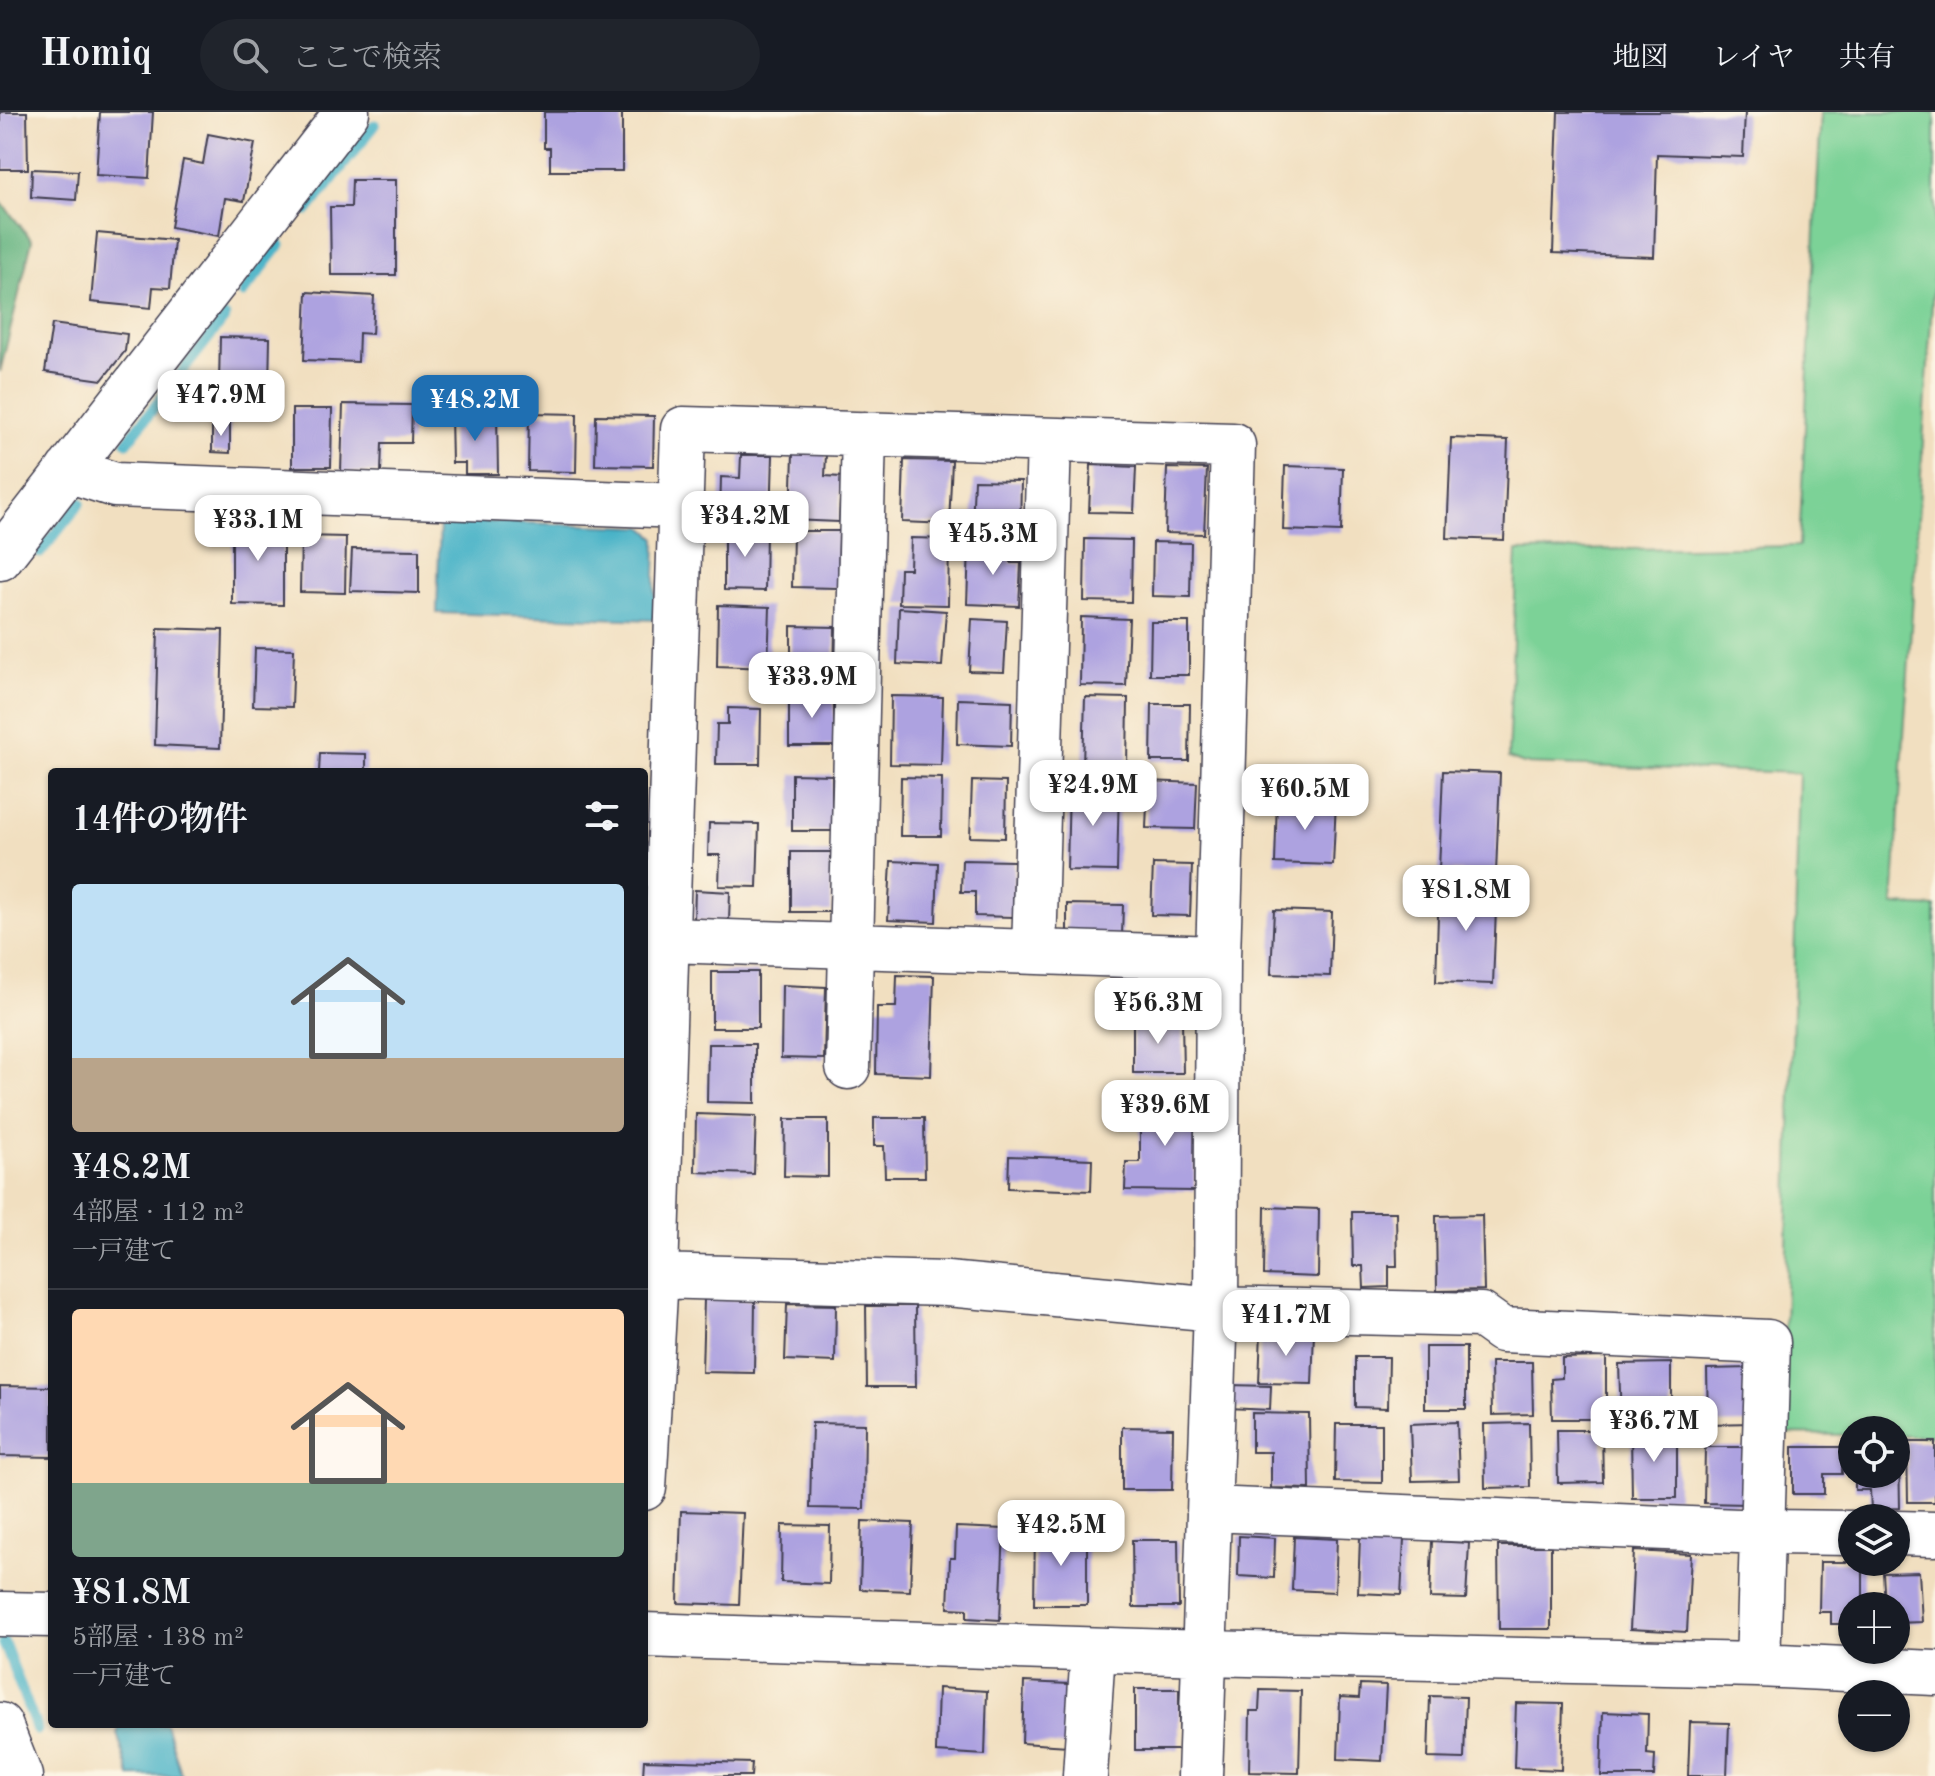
<!DOCTYPE html>
<html lang="ja">
<head>
<meta charset="utf-8">
<style>
	:root { --surface:#171b24; --page:#20242c; --text:#f1f3f6; --muted:#9ea1a6; --line:#363941; --accent:#1f6fb2 }
	body { margin:0; font-family:"Old Standard TT","Noto Serif JP",serif; background:var(--page); color:var(--text); height:100vh; display:flex; flex-direction:column; font-size:30px; white-space:nowrap }
	* { box-sizing:border-box; margin:0 }
	p { font-size:26px; color:var(--muted) }
	.icon { flex:none; width:44px; height:44px; fill:none; stroke:currentColor; stroke-width:2; stroke-linecap:round; stroke-linejoin:round }
	.map { position:relative; flex:1; overflow:hidden }
	.details { position:absolute; left:48px; top:656px; width:600px; height:960px; display:flex; flex-direction:column; background:var(--surface); border-radius:8px; box-shadow:0 2px 6px #0004 }
	.details>* { flex:none }
	.fabs { position:absolute; left:1838px; top:1304px; display:grid; gap:16px }
	.fabs a { display:grid; place-items:center; width:72px; height:72px; border-radius:50%; background:var(--surface); box-shadow:0 2px 6px #0004; font-size:40px }
	.price { position:absolute; translate:-50% -68px; padding:0 18px; border-radius:16px; background:#fff; color:#222; font-size:26px; line-height:52px; filter:drop-shadow(0 2px 4px #0008) }
	.price::after { content:''; position:absolute; left:50%; top:48px; width:24px; height:18px; margin-left:-12px; background:inherit; clip-path:polygon(0 0,100% 0,50% 100%) }
	.price.current { background:var(--accent); color:#fff }
	ul { padding:0; list-style:none }
	li { display:grid; align-content:center; gap:16px; height:424px; padding:0 24px }
	li+li { border-top:2px solid var(--line) }
	li span { display:grid; place-items:center; height:248px; border-radius:8px; color:#555 }
	li>.icon { margin-inline-start:auto }
	span .icon { width:144px; height:144px; fill:#fffc; stroke-width:1 }
	li b { font-size:34px }
	h2 { display:flex; justify-content:space-between; align-items:center; height:96px; padding:0 24px; font-size:34px }
	header { display:flex; align-items:center; gap:48px; box-sizing:border-box; height:112px; padding:0 40px; background:var(--surface); border-bottom:2px solid var(--line) }
	header strong { font-size:38px }
	nav { display:flex; gap:44px; margin-inline-start:auto; font-size:28px }
	.search { width:560px; height:72px; background:var(--page); display:flex; align-items:center; gap:20px; box-sizing:border-box; padding:0 28px; border-radius:44px; color:var(--muted); font-size:30px }
	.map>svg:first-child { display:block }
</style>
</head>
<body>
<header>
<strong>Homiq</strong>
<div class="search"><svg class="icon" aria-label="search" viewBox="0 0 24 24"><circle cx="10" cy="10" r="6"/><path d="M15 15l6 6"/></svg>ここで検索</div>
<nav><a>地図</a><a>レイヤ</a><a>共有</a></nav>
</header>
<div class="map">
<svg width="1935" height="1664" viewBox="0 0 1935 1664">
	<rect width="100%" height="100%" fill="#fcf5e5"/>
	<filter id="ink" filterUnits="userSpaceOnUse"><feTurbulence type="fractalNoise" baseFrequency=".0125" numOctaves="2"/><feDisplacementMap in="SourceGraphic" scale="16" xChannelSelector="R" yChannelSelector="G"/><feConvolveMatrix kernelMatrix="1 2 1 2 8 2 1 2 1" color-interpolation-filters="sRGB"/></filter>
	<filter id="wash" filterUnits="userSpaceOnUse"><feTurbulence type="fractalNoise" baseFrequency=".006" numOctaves="4" result="noise"/><feDisplacementMap in="SourceGraphic" scale="32" xChannelSelector="R" yChannelSelector="G"/><feGaussianBlur stdDeviation="1.8" result="paint"/><feColorMatrix in="noise" values="0 0 0 0 0 0 0 0 0 0 0 0 0 0 0 0 0 1.4 0 .05"/><feComposite in="paint" operator="in"/></filter>
	<g filter="url(#wash)">
		<rect width="100%" height="100%" fill="#f1dfc0"/>
		<!-- green -->
		<path fill="#7bd297" stroke="#4e7a69" stroke-width="2" d="M1821,0H1935V145L1893,793L1935,795V1324H1896V1318H1852V1323L1776,1322L1785,1217L1799,661L1524,652L1508,646L1517,439L1799,434Z"/>
		<!-- forest -->
		<path fill="#64b480" stroke="#436b5e" stroke-width="2" d="M0,89L32,128L0,260Z"/>
		<!-- water -->
		<path fill="#4ab3c8" stroke="#366a82" stroke-width="2" d="M440,408L643,415L656,426L654,508L437,501Z
			M121,1612H166L182,1664H130L117,1621Z"/>
		<g fill="none" stroke-linecap="round" stroke-linejoin="round">
			<!-- stream -->
			<path stroke="#4ab3c8" stroke-width="11" d="M307,99L375,13
				M243,181L280,133
				M127,330L225,205
				M40,441L80,391
				M4,1531L37,1618"/>
		</g>
		<g id="blocks">
			<!-- building -->
			<path fill="#ada2e0" d="M0,0H27L28,57H0Z
				M100,0H153L149,66L96,63Z
				M544,0H622V59H550V36H544Z
				M1558,0H1745L1743,45L1657,42L1654,145L1553,141Z
				M208,22L255,31L244,89L225,86L219,124L171,115L183,48L203,52Z
				M32,57L78,59L76,88L31,85Z
				M352,68H396V163H331L330,95H351Z
				M97,121L174,128L170,176L153,175L151,196L91,190Z
				M307,180L374,184L372,222L359,221L358,250L304,248Z
				M52,212L127,222L125,239L102,268L45,260Z
				M220,225L270,226L269,274L219,273Z
				M343,292L412,293L411,331H382L381,361L341,360Z
				M292,297H332L331,355H292Z
				M529,301L577,302L576,360L528,359Z
				M451,302H497L498,362H465V351H452Z
				M596,303L654,304L653,354L595,353Z
				M212,310L230,311V341L212,340Z
				M1451,326L1508,328L1504,428L1447,426Z
				M793,341L826,342L825,364L841,365L839,410L791,408Z
				M741,343H773L771,408L720,407L721,365L740,366Z
				M904,348L952,349L949,412L902,410Z
				M1091,353L1136,355L1134,401L1089,400Z
				M1285,354L1343,356L1341,420L1283,418Z
				M1167,356L1207,357L1204,422L1165,421Z
				M974,368L1021,369L1020,418L972,416Z
				M232,410H283V493L232,492Z
				M724,416L766,417L765,479L724,478Z
				M793,419H839L838,476L792,475Z
				M301,424L346,425L345,481L300,480Z
				M911,426L949,427L948,493L899,492L900,457H910Z
				M1085,427L1132,428L1131,490L1084,489Z
				M1153,430L1191,431L1190,485L1152,484Z
				M969,435L1011,436V451H1021L1019,494L967,492Z
				M352,437L419,438V481L350,479Z
				M718,493L770,495L768,556L717,554Z
				M899,496L946,499L942,554L897,552Z
				M1081,505L1129,507L1126,574L1080,573Z
				M972,507L1007,509L1004,560L969,559Z
				M1151,510H1189V563H1150Z
				M791,514L835,515L834,568L791,567Z
				M158,516L223,518L220,636L155,633Z
				M255,536L294,537L292,595L253,594Z
				M789,582H834V634H789Z
				M891,584L943,585L941,653L890,652Z
				M1085,585L1128,586L1127,654L1083,653Z
				M958,587L1012,589L1011,634L957,632Z
				M1152,592H1190L1189,649H1151Z
				M728,596L761,597L760,652H716L717,612H728Z
				M320,641L366,642V660H319Z
				M1443,659L1500,661L1496,761L1439,759Z
				M792,662L832,663V719H792Z
				M901,665L942,666L941,724H900Z
				M972,669L1006,670L1005,726L970,725Z
				M1148,669L1197,671L1195,717L1146,716Z
				M1069,674L1119,675L1117,759L1067,758Z
				M1277,686L1336,689L1333,753L1275,751Z
				M709,711L759,712L757,775L719,774L720,743H708Z
				M791,740H831V800H791Z
				M962,748L1014,749L1013,805L975,804V780H961Z
				M891,749L938,751L936,810L888,808Z
				M1153,752L1192,753L1190,804L1151,803Z
				M1439,770L1497,772L1493,872L1436,870Z
				M695,778L730,780L729,809L694,808Z
				M1067,792L1123,793L1122,824L1067,822Z
				M1274,798L1332,800L1330,864L1271,862Z
				M712,860H758V916H712Z
				M897,863L934,864L931,964L876,962L877,895H896Z
				M782,873L826,875L824,947L781,946Z
				M1182,907L1183,961H1133V908Z
				M708,932H755V991L707,990Z
				M1140,988L1195,989L1194,1079L1125,1078L1126,1050H1140Z
				M696,1002L756,1004L754,1062L695,1060Z
				M874,1006H924L925,1065H885L884,1034H874Z
				M785,1007H828V1065L784,1064Z
				M1009,1044L1092,1047L1091,1079L1008,1076Z
				M1265,1095L1319,1097L1318,1165L1264,1163Z
				M1352,1100H1396L1397,1154H1389V1175L1364,1176L1363,1154H1353Z
				M1482,1103L1484,1178L1437,1179L1436,1104Z
				M704,1187L755,1188L754,1261L702,1260Z
				M787,1192L836,1193L835,1250L785,1248Z
				M866,1194H915L916,1275H867Z
				M1261,1219L1314,1220L1312,1272L1259,1271Z
				M1425,1235H1466V1297H1425Z
				M1355,1245H1389L1388,1296L1355,1295Z
				M1606,1245V1307H1552L1551,1267L1562,1266V1246Z
				M1491,1250H1532L1533,1302L1492,1303Z
				M1671,1251V1308L1621,1309L1619,1252Z
				M1751,1256L1752,1311L1708,1312L1707,1257Z
				M1229,1273L1271,1274L1270,1298L1228,1296Z
				M0,1274L52,1275V1345L0,1344Z
				M1252,1301L1309,1302L1310,1377L1271,1376V1340H1252Z
				M1457,1310L1459,1368L1412,1369L1410,1312Z
				M812,1311L865,1312L864,1397L810,1396Z
				M1529,1311L1530,1375L1485,1376L1484,1312Z
				M1336,1312H1382V1371L1335,1370Z
				M1122,1315L1173,1316L1172,1378H1122Z
				M1557,1318H1602L1603,1370L1558,1371Z
				M1631,1319H1677V1386H1632Z
				M1907,1330H1935V1390H1908Z
				M1705,1335H1748L1747,1392L1704,1391Z
				M1793,1335H1842V1362H1824V1382H1793Z
				M1899,1339L1900,1396L1871,1397L1870,1378H1855V1362H1896V1340Z
				M681,1399L743,1401L739,1493L678,1491Z
				M862,1409L913,1411L910,1479L860,1477Z
				M782,1413L830,1414L829,1472L781,1470Z
				M956,1415L1004,1417L1000,1508L967,1506V1497L948,1496L950,1446H955Z
				M1035,1418L1087,1419V1493H1034Z
				M1239,1424L1275,1426L1274,1466L1238,1464Z
				M1294,1425L1337,1427L1335,1480L1292,1478Z
				M1360,1425L1404,1427L1401,1483L1358,1481Z
				M1132,1428H1178L1179,1495H1133Z
				M1432,1429L1469,1431L1466,1487L1430,1486Z
				M1498,1434H1551V1517H1499Z
				M1634,1439L1691,1442L1687,1520L1630,1517Z
				M1820,1450H1863V1494H1852L1851,1512H1831V1500H1819Z
				M1919,1460L1922,1510L1896,1511V1494H1885L1883,1461Z
				M1024,1570L1070,1572L1068,1634L1022,1631Z
				M1360,1572L1386,1573L1382,1649L1338,1647L1340,1585L1359,1586Z
				M938,1576L987,1579L985,1643L936,1640Z
				M1135,1577H1179V1638H1135Z
				M1260,1578L1301,1579L1299,1661L1249,1660L1250,1599H1259Z
				M1430,1584L1466,1585L1464,1647L1428,1646Z
				M1516,1591L1563,1592L1561,1658L1514,1656Z
				M1603,1600L1648,1602L1647,1642L1655,1643L1654,1664H1601Z
				M1690,1610L1729,1611L1727,1664H1688Z
				M644,1648L752,1651L751,1664H643Z"/>
		</g>
	</g>
	<g filter="url(#ink)">
		<use href="#blocks" fill-opacity="0" stroke="#413e4f" stroke-width="2"/>
		<g fill="none" stroke-linecap="round" stroke-linejoin="round">
			<defs>
				<path id="street" d="M68,358L115,373L681,394
					M0,446L347,0
					M667,828L1218,846
					M1034,840L1049,328
					M848,955L864,322
					M656,1164L947,1172L1216,1197L1481,1203L1502,1218L1768,1230L1758,1553
					M644,1376L656,1164L683,317L1233,333L1218,846L1216,1197L1200,1664
					M1210,1397L1762,1420L1852,1421
					M1896,1421L1935,1422
					M0,1502L52,1503
					M644,1523L1205,1541L1758,1553L1935,1561
					M0,1613L20,1664
					M1085,1664L1093,1538"/>
			</defs>
			<!-- street casing -->
			<use href="#street" stroke="#413e4f" stroke-width="47"/>
			<!-- street -->
			<use href="#street" stroke="#fff" stroke-width="44"/>
		</g>
	</g>
</svg>
<div class="fabs">
<a><svg class="icon" aria-label="locate" viewBox="0 0 24 24"><circle cx="12" cy="12" r="6"/><path d="M12 2v4M12 18v4M2 12h4M18 12h4"/></svg></a>
<a><svg class="icon" aria-label="layers" viewBox="0 0 24 24"><path d="M12 4l9 5-9 5-9-5zM3 14l9 5 9-5"/></svg></a>
<a>+</a>
<a>−</a>
</div>
<b class="price" style="left:221px;top:326px">¥47.9M</b>
<b class="price current" style="left:475px;top:331px">¥48.2M</b>
<b class="price" style="left:745px;top:447px">¥34.2M</b>
<b class="price" style="left:258px;top:451px">¥33.1M</b>
<b class="price" style="left:993px;top:465px">¥45.3M</b>
<b class="price" style="left:812px;top:608px">¥33.9M</b>
<b class="price" style="left:1093px;top:716px">¥24.9M</b>
<b class="price" style="left:1305px;top:720px">¥60.5M</b>
<b class="price" style="left:1466px;top:821px">¥81.8M</b>
<b class="price" style="left:1158px;top:934px">¥56.3M</b>
<b class="price" style="left:1165px;top:1036px">¥39.6M</b>
<b class="price" style="left:1286px;top:1246px">¥41.7M</b>
<b class="price" style="left:1654px;top:1352px">¥36.7M</b>
<b class="price" style="left:1061px;top:1456px">¥42.5M</b>
<section class="details">
<h2>14件の物件<svg class="icon" aria-label="filters" viewBox="0 0 24 24"><path d="M4 7h16M4 17h16"/><circle cx="9" cy="7" r="2"/><circle cx="15" cy="17" r="2"/></svg></h2>
<ul>
<li><span style="background:linear-gradient(#bfe0f5 70%,#b9a48a 0)"><svg class="icon" aria-label="home" viewBox="0 0 24 24"><path d="M3 11l9-7 9 7M6 9v11h12V9"/></svg></span><div><b>¥48.2M</b><p>4部屋 · 112 m²</p><p>一戸建て</p></div></li>
<li><span style="background:linear-gradient(#ffd9b3 70%,#7fa58c 0)"><svg class="icon" aria-label="home" viewBox="0 0 24 24"><path d="M3 11l9-7 9 7M6 9v11h12V9"/></svg></span><div><b>¥81.8M</b><p>5部屋 · 138 m²</p><p>一戸建て</p></div></li>
</ul>
</section>
</div>
</body>
</html>
